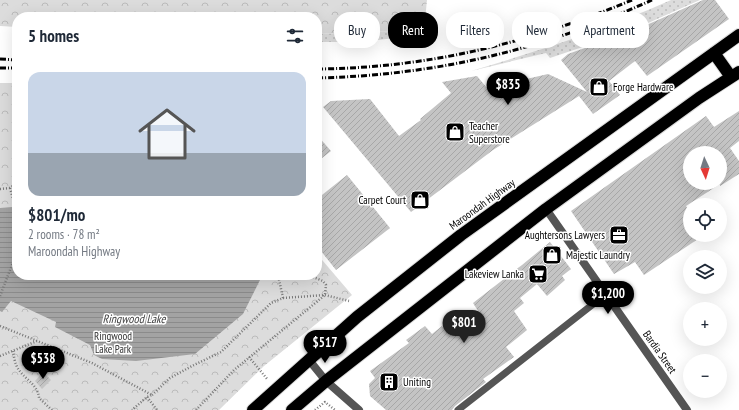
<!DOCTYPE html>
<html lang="en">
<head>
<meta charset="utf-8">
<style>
	:root { --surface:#fff; --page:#f2f2f3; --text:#1f2937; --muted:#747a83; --accent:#000 }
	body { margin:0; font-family:"PT Sans Narrow",sans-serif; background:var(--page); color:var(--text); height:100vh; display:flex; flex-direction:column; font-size:15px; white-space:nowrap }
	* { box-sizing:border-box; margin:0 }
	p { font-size:13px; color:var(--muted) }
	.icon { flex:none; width:22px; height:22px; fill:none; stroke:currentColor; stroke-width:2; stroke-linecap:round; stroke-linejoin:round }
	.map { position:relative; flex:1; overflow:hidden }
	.details { position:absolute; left:12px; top:12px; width:310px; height:268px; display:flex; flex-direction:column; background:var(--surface); border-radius:16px; box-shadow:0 4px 16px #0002 }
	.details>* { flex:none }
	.guide { position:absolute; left:334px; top:12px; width:345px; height:36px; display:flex; gap:8px }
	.needle { width:26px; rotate:176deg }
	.tools { position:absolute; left:683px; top:146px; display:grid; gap:8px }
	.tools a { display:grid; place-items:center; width:44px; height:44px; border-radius:50%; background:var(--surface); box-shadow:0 4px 16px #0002; font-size:20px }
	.price { position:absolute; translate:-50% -34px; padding:0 9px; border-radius:14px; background:var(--accent); color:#fff; font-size:13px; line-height:26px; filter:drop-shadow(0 1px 2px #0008) }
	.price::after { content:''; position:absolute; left:50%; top:24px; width:12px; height:9px; margin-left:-6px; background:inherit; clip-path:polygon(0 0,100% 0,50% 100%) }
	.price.current { background:#222; color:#fff }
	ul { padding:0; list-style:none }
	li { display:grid; align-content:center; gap:8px; height:212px; padding:0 16px }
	li span { display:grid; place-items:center; height:124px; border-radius:12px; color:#555 }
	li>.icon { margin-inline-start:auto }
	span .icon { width:72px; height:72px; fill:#fffc; stroke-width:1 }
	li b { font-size:17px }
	h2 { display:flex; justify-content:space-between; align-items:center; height:48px; padding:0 16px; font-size:17px }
	.chip { padding:0 14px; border-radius:16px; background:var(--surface); box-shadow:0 4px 16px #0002; font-size:14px; line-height:36px }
	.chip.current { background:var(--accent); color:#fff }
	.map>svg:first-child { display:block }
</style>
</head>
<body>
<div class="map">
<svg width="739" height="410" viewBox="0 0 739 410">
	<defs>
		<pattern id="grass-dots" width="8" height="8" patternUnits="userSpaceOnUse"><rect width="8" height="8" fill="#dcdcdc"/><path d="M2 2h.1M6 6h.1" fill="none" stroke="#bbb" stroke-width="1.8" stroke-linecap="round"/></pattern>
		<pattern id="forest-crowns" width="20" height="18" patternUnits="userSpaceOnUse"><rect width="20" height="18" fill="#dcdcdc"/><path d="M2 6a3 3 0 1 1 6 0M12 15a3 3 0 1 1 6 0" fill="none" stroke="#bbb"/></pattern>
		<pattern id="water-rules" width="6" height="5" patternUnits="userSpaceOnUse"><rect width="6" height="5" fill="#a3a3a3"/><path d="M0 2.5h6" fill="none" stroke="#8b8b8b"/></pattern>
		<pattern id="building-hatch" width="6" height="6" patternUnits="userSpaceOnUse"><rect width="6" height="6" fill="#c4c4c4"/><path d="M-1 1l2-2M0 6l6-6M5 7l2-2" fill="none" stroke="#a7a7a7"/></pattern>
	</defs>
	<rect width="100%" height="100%" fill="#fff"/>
	<!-- grass -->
	<path fill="url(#grass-dots)" d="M671,0H700L630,31L550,58L546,53L471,71C539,51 606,29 671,0Z
		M424,30L422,35L360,42H317V34Z"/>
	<!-- forest -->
	<path fill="url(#forest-crowns)" d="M0,0H427L424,30L317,34V17H17V27L0,26Z
		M0,83H17V275H317V254L352,295L264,366L219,410H0Z"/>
	<!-- water -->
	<path fill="url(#water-rules)" d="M17,207V275L262,276L243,314L195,354L136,361L102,359L94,355L90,345L55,327L56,322L11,301L2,312L0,311V208Z"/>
	<!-- building -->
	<path fill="url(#building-hatch)" fill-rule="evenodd" d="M703,0H715L729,19L647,76L635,61L609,81L620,95L593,114L579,96L493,150L411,212L323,107L331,101L370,99L399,136L421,120L420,119L451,93L442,82L477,76L487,88L548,74L587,92L561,60L568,54L633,31Z
		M739,111V141L730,148L739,161V174L720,186V184L686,206L690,213V235H704L644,275L635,262L614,274L571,211L706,116L714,127ZM690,153H720V183H690Z
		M317,135L331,151L317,162Z
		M347,175L390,228L336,270L317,246V199Z
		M550,242L571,269L562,276L565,280L547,296L537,284L520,298L524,303L514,311L527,330L506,347L514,357L483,379L486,382L455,406L452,410H386L370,396L369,384L375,378L370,371L409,343L406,340L425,326L432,334L442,326L450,335L457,321L461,318L478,311L473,303L522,265Z
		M43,372L51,380L42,389L35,381Z"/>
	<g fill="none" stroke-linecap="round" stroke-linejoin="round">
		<defs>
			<path id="highway" d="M714,53L731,77
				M253,410L357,317L461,235L739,35
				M292,410L326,381L546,209L699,98L739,72"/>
		</defs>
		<!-- highway casing -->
		<use href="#highway" stroke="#dbdbdb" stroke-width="14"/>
		<!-- path -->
		<path stroke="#777" stroke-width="2.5" stroke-dasharray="1 2" stroke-linecap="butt" d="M10,188L17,213
			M0,189L10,188L17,183
			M0,296L17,252
			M283,298L325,295L349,301
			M0,326L92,363L152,395L147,397L132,410
			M13,351C14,357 15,365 19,370C26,380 38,385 39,398L52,410
			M0,356L37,341
			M249,357L268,380
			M152,395L170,378L192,366L221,352L271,303L283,298L278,275
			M147,397L157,410
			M196,410L234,370L325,295L326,285L323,281L308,275
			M315,410L325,402L335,410"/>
		<!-- lane -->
		<path stroke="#555" stroke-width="7" d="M458,410L606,294"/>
		<!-- street -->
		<path stroke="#555" stroke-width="8" d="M546,209L687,410
			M309,360L326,381L359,410"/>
		<!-- highway -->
		<use href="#highway" stroke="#000" stroke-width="12"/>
		<!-- rail -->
		<path stroke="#000" stroke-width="3" stroke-dasharray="6 2 1 2" stroke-linecap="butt" d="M0,59L17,60
			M0,68H17
			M317,69C429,68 529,43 632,0
			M317,78C438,75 542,50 652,0"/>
	</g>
	<!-- icons -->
	<defs>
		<symbol id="shop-square" viewBox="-11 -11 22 22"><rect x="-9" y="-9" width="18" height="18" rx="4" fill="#000" stroke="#fff"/><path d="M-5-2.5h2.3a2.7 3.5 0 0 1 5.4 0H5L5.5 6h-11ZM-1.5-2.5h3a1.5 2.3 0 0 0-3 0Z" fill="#fff"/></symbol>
		<symbol id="office-square" viewBox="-11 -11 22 22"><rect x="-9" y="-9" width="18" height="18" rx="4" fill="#000" stroke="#fff"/><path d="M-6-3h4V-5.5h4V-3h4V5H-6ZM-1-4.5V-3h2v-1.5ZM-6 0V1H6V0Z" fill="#fff"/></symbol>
		<symbol id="supermarket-square" viewBox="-11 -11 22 22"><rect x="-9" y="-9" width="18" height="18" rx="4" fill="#000" stroke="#fff"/><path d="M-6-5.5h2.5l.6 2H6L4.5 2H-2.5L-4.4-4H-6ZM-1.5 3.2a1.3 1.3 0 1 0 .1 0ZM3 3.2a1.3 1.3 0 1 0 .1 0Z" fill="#fff"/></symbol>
		<symbol id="building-square" viewBox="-11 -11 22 22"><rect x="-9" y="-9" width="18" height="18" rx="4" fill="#000" stroke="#fff"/><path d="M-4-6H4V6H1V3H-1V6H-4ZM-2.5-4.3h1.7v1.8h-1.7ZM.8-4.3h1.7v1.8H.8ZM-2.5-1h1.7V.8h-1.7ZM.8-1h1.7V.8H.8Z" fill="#fff"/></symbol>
	</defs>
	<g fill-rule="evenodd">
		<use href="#shop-square" x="588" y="76" width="22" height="22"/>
		<use href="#shop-square" x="444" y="121" width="22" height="22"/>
		<use href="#shop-square" x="409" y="189" width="22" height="22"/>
		<use href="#office-square" x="608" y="224" width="22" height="22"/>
		<use href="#shop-square" x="541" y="244" width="22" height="22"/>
		<use href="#supermarket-square" x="527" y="263" width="22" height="22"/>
		<use href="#building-square" x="378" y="371" width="22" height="22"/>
	</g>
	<g text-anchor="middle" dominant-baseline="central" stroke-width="3" stroke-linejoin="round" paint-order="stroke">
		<!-- poi labels -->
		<g font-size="11" fill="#000" stroke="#fff" text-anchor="start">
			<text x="613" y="87">Forge Hardware</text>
			<text x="469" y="126">Teacher<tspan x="469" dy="13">Superstore</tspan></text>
			<text x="406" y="200" text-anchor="end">Carpet Court</text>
			<text x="605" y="235" text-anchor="end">Aughtersons Lawyers</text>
			<text x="566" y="255">Majestic Laundry</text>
			<text x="524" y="274" text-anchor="end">Lakeview Lanka</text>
			<text x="403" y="382">Uniting</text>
		</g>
		<!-- street labels -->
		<g font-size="11" fill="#000" stroke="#fff">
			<text transform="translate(482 204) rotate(-36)">Maroondah Highway</text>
			<text transform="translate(660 352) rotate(55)">Bardia Street</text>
		</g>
		<!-- park labels -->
		<g font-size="11" fill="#333" stroke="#fff">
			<text x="113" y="336">Ringwood<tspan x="113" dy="13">Lake Park</tspan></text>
		</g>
		<!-- water labels -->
		<g font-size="12" font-style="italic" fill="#444" stroke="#fff">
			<text x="134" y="318">Ringwood Lake</text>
		</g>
	</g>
</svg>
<div class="tools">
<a><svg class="needle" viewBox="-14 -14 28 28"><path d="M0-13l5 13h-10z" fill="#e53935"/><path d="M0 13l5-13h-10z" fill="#747a83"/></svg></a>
<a><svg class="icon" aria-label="locate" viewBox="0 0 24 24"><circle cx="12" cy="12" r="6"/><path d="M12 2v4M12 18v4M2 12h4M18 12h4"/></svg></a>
<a><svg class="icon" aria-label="layers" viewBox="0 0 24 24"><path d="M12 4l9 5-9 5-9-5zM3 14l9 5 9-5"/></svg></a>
<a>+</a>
<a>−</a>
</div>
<b class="price" style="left:508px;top:106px">$835</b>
<b class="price" style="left:608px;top:315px">$1,200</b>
<b class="price current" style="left:464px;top:344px">$801</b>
<b class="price" style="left:325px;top:364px">$517</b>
<b class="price" style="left:43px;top:380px">$538</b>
<div class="guide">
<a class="chip">Buy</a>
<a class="chip current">Rent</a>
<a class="chip">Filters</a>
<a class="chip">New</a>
<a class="chip">Apartment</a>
</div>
<section class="details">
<h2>5 homes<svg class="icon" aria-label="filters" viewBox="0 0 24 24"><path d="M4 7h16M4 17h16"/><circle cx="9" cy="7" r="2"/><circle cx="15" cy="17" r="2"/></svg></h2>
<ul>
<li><span style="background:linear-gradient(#c9d6e8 65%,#9aa5b1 0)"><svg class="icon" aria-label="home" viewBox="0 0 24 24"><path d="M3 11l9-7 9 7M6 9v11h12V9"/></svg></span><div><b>$801/mo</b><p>2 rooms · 78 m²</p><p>Maroondah Highway</p></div></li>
</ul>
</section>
</div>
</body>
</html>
